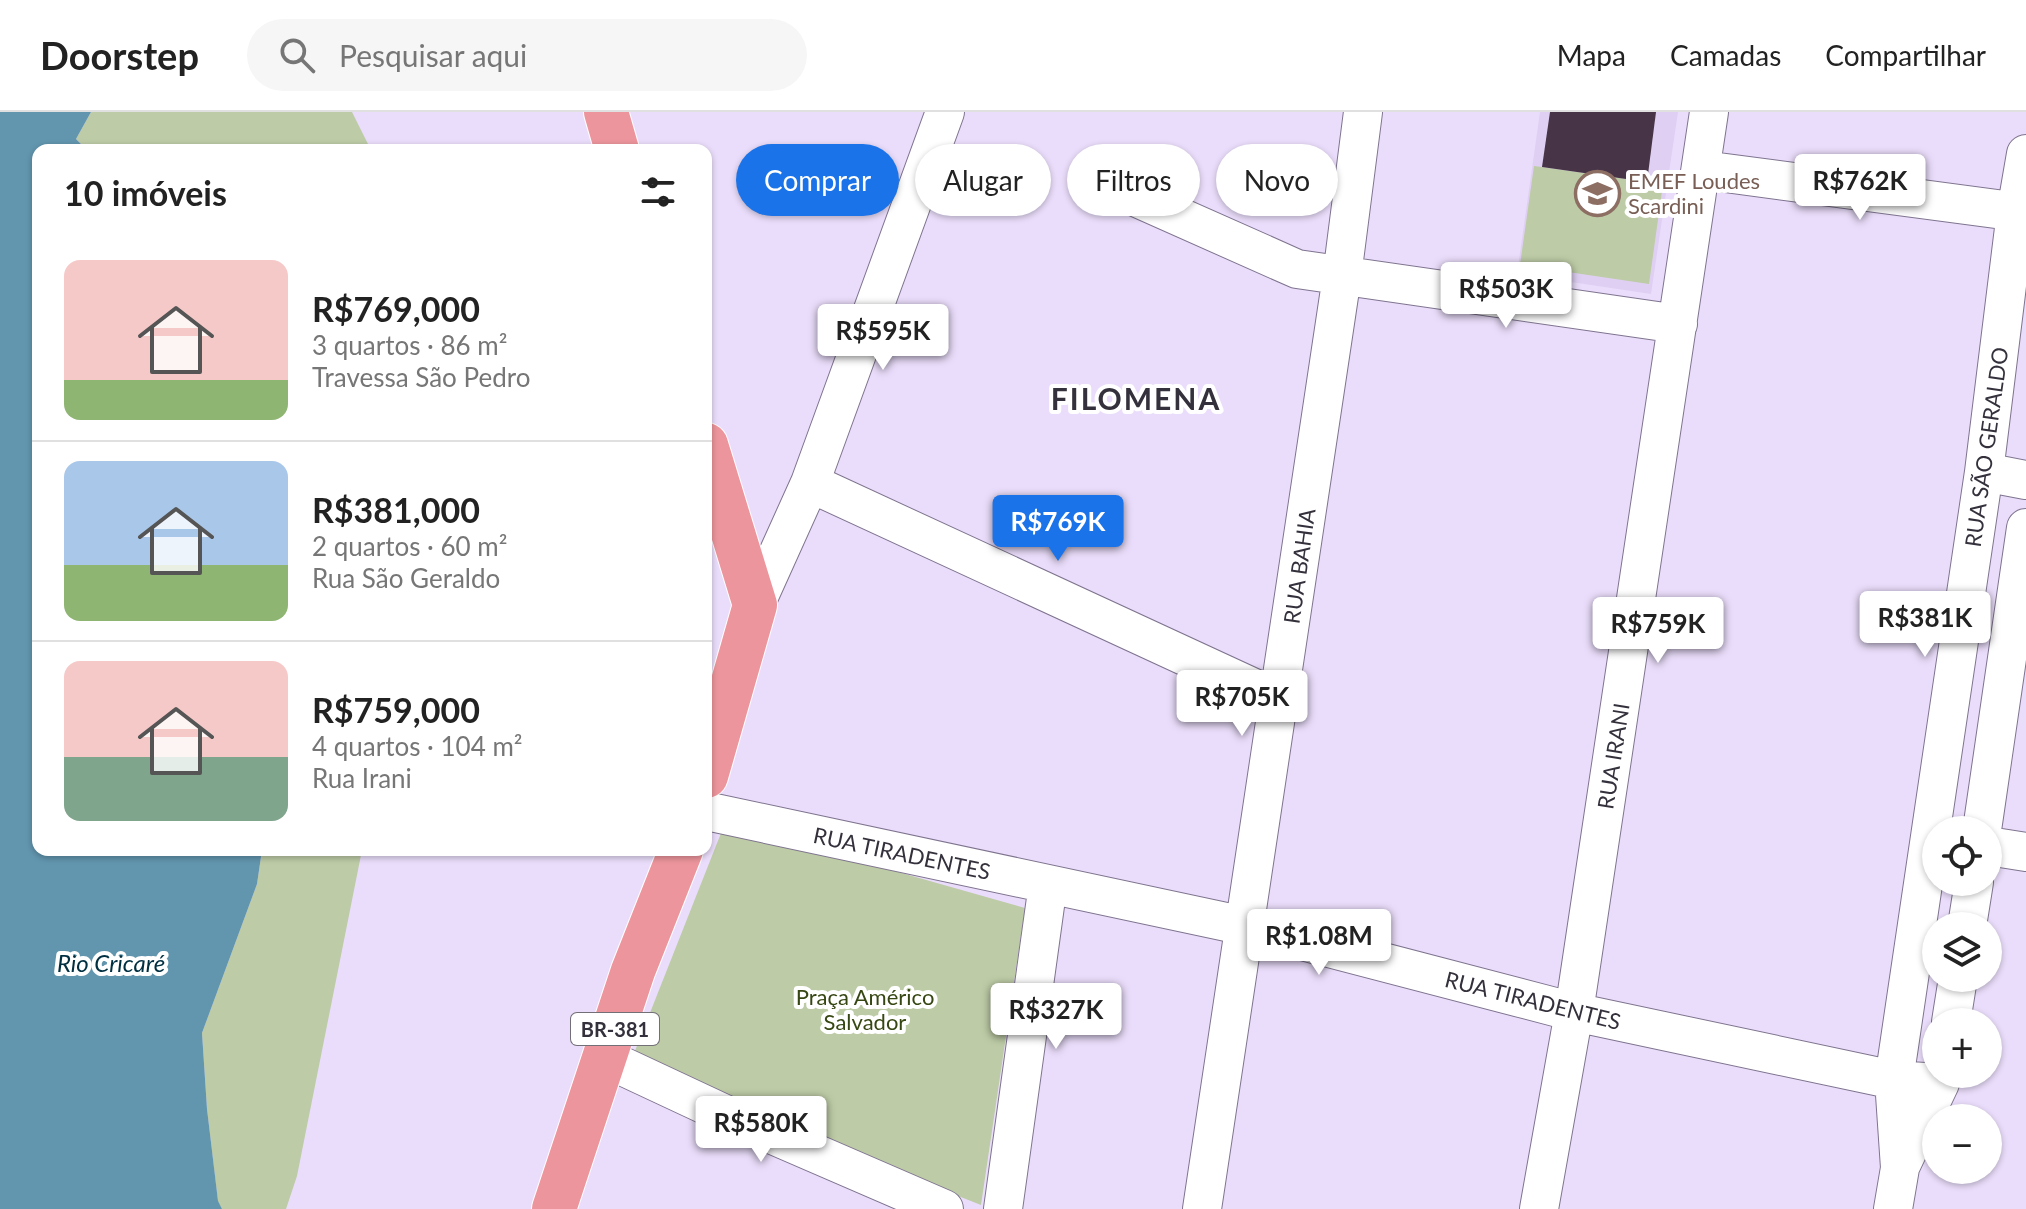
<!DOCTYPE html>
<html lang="pt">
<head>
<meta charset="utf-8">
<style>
	:root { --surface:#fff; --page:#f6f6f6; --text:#222; --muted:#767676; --line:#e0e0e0; --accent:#1a73e8 }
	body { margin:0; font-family:Lato,sans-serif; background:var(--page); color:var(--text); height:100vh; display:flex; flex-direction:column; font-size:30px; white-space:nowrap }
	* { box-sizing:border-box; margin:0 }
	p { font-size:26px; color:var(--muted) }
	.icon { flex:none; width:44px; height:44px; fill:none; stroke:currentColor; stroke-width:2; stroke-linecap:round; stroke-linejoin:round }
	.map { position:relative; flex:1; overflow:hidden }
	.panel { position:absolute; left:32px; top:32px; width:680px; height:712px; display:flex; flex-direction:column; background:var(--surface); border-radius:16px; box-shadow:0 2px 6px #0004 }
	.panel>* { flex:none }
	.hud { position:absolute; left:736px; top:32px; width:760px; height:72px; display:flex; gap:16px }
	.tools { position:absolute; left:1922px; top:704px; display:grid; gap:16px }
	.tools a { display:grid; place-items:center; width:80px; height:80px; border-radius:50%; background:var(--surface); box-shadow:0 2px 6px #0004; font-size:40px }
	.price { position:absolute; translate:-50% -68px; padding:0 18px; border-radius:8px; background:#fff; color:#222; font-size:26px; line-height:52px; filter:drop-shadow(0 2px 4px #0008) }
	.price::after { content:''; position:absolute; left:50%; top:48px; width:24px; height:18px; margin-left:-12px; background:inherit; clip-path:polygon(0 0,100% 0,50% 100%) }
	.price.current { background:var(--accent); color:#fff }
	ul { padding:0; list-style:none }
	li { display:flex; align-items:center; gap:24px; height:200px; padding:0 32px }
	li+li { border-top:2px solid var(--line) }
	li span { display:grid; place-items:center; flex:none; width:224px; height:160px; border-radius:16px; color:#555 }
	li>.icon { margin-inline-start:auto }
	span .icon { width:96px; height:96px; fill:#fffc; stroke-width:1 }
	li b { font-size:34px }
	h2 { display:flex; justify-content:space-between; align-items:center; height:96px; padding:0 32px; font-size:34px }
	.tag { padding:0 28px; border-radius:36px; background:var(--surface); box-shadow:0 2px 6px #0004; font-size:28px; line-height:72px }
	.tag.current { background:var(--accent); color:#fff }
	header { display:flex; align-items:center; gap:48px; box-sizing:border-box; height:112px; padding:0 40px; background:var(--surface); border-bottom:2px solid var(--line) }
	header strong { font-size:38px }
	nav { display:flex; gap:44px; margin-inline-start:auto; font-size:28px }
	.search { width:560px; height:72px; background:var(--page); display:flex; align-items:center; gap:20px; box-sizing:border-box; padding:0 28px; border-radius:44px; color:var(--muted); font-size:30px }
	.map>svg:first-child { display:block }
</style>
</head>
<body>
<header>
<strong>Doorstep</strong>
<div class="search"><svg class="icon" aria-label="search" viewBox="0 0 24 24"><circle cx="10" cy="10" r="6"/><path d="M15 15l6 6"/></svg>Pesquisar aqui</div>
<nav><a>Mapa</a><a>Camadas</a><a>Compartilhar</a></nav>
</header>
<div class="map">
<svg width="2026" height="1097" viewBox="0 0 2026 1097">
	<rect width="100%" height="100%" fill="#eaddfb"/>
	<!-- built -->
	<path fill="#dfd0f3" d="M1540,0H1678L1651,182L1517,162Z"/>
	<!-- green -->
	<path fill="#bdcba6" d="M91,0H352L371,38H87L76,27Z
		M1534,54L1663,72L1649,172L1520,153Z
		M725,711L1025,796L981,1093L629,954Z
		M262,738H362L297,1064L286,1097H222L218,1090L207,997L202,921L257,772Z"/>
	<!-- water -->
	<path fill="#6296af" d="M0,0H91L76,27L87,38H38V738H262L257,772L202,921L207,997L218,1089L222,1097H0Z"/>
	<!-- building -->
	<path fill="#473447" d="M1550,0H1656L1647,70L1542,55Z"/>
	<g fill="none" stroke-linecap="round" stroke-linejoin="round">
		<defs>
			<path id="minor" d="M1703,58L2026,101
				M1135,85L1297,157L1678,212
				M1984,360L2026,368
				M810,371L1280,588
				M755,493L810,371L945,0
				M706,699L1245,814L1574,900L1894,968L1940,971
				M1982,718L2026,416
				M1988,734L2026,740
				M1967,814L1974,770
				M1951,910L1958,866
				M605,946L729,1004L944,1097
				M1901,1053L1940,971L1942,962
				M1003,1097L1048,772
				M1202,1097L1342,164L1363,0
				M1539,1097L1574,900L1709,0
				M1893,1097L1900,1056L1894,968L1984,360L2016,100L2026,42"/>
			<path id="major" d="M606,0L617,38
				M706,333L755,493L706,664
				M554,1097L633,859L681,738"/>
		</defs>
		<!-- minor casing -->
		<use href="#minor" stroke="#7f748f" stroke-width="40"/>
		<!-- major casing -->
		<use href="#major" stroke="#fff" stroke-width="46"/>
		<!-- minor -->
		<use href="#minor" stroke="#fff" stroke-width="38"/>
		<!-- major -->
		<use href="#major" stroke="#ec959c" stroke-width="44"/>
	</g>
	<!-- icons -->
	<defs>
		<symbol id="school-ring" viewBox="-11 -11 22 22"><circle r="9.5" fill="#fff" stroke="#8d6e63" stroke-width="1.5"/><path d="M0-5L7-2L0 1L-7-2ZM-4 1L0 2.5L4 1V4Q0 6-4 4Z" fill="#8d6e63"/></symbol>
	</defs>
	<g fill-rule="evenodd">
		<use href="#school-ring" x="1572" y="56" width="51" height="51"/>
	</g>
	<g text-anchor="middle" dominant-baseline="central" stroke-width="8" stroke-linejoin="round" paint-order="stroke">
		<!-- shield labels -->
		<rect fill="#fff" stroke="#726f76" stroke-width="2" x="571" y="901" width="88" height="32" rx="6"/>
		<g font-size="20" font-weight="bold" fill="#35313c">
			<text x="615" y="917">BR-381</text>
		</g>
		<!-- education labels -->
		<g font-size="22" fill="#785e54" stroke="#fff" text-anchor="start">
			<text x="1628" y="68">EMEF Loudes<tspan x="1628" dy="25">Scardini</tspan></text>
		</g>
		<!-- street labels -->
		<g font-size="22" fill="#35313c" stroke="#fff">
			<text transform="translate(1986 335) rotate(-82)">RUA SÃO GERALDO</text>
			<text transform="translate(1299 454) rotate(-82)">RUA BAHIA</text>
			<text transform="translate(1613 644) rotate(-81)">RUA IRANI</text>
			<text transform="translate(902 741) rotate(12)">RUA TIRADENTES</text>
			<text transform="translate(1533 888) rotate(14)">RUA TIRADENTES</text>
		</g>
		<!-- park labels -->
		<g font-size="22" fill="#374713" stroke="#fff">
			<text x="865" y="884">Praça Américo<tspan x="865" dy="25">Salvador</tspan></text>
		</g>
		<!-- water labels -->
		<g font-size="24" font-style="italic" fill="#002f41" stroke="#fff">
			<text x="111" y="850">Rio Cricaré</text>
		</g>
		<!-- district labels -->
		<g font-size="30" font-weight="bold" letter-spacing="2" fill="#35313c" stroke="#fff">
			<text x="1136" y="286">FILOMENA</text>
		</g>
	</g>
</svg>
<div class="tools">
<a><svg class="icon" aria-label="locate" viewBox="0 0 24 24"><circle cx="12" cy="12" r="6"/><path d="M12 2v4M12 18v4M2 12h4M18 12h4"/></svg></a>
<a><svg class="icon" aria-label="layers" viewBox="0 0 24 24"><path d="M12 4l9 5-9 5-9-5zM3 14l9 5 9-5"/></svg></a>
<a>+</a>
<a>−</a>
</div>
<b class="price" style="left:1860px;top:110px">R$762K</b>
<b class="price" style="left:1506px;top:218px">R$503K</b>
<b class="price" style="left:883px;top:260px">R$595K</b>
<b class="price current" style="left:1058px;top:451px">R$769K</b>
<b class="price" style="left:1925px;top:547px">R$381K</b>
<b class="price" style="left:1658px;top:553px">R$759K</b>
<b class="price" style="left:1242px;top:626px">R$705K</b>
<b class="price" style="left:1319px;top:865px">R$1.08M</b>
<b class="price" style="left:1056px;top:939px">R$327K</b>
<b class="price" style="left:761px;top:1052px">R$580K</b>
<div class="hud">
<a class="tag current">Comprar</a>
<a class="tag">Alugar</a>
<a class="tag">Filtros</a>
<a class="tag">Novo</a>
</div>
<section class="panel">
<h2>10 imóveis<svg class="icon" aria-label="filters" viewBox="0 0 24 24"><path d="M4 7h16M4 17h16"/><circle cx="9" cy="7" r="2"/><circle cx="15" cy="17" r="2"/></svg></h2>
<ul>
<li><span style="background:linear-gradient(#f6c9c9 75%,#8fb573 0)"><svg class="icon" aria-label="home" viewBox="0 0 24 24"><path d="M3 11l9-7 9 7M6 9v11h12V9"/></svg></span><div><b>R$769,000</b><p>3 quartos · 86 m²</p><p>Travessa São Pedro</p></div></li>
<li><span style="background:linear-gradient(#a9c7e8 65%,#8fb573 0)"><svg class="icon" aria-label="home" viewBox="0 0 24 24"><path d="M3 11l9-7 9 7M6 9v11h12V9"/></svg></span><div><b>R$381,000</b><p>2 quartos · 60 m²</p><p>Rua São Geraldo</p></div></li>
<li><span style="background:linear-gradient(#f6c9c9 60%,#7fa58c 0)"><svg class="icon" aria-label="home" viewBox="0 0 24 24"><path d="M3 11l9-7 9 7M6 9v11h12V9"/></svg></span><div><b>R$759,000</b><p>4 quartos · 104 m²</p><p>Rua Irani</p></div></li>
</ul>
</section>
</div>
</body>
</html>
